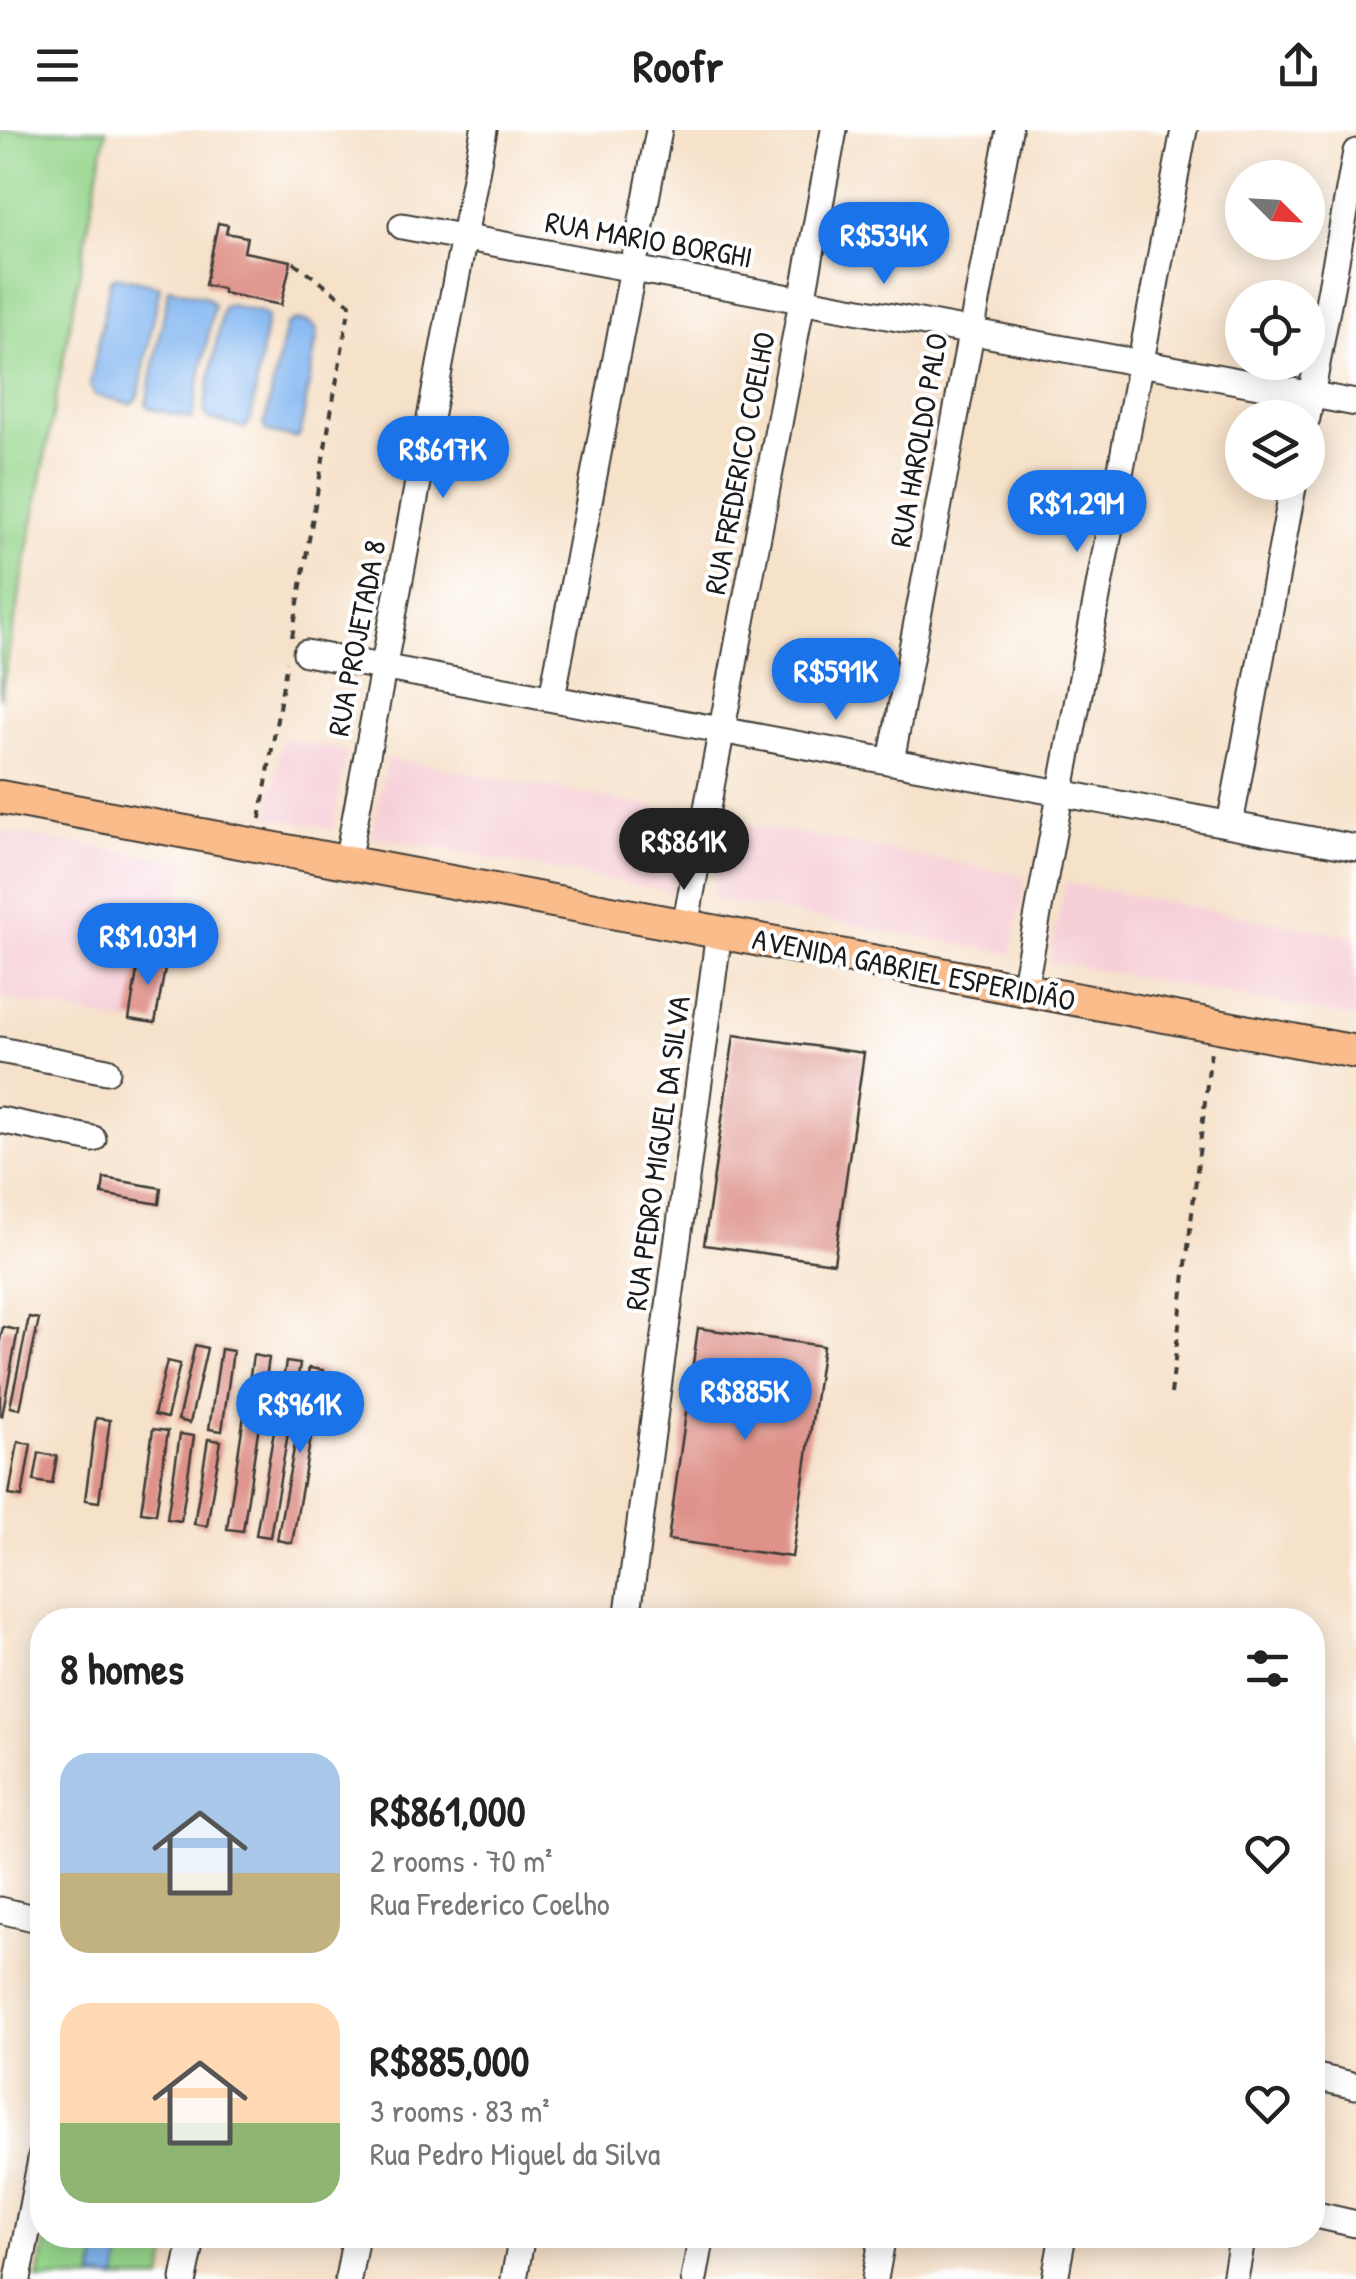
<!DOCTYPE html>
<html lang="en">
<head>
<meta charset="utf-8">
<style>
	:root { --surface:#fff; --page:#f2f2f2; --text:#222; --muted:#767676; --accent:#1a73e8 }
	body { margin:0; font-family:"Patrick Hand",sans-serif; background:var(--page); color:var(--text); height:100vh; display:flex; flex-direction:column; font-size:38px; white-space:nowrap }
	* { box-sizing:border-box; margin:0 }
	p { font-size:32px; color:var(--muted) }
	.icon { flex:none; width:55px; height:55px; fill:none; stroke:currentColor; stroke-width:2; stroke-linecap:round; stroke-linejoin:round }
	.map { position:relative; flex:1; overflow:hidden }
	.sheet { position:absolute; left:30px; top:1478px; width:1295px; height:640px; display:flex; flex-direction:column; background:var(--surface); border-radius:40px; box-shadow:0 5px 25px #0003 }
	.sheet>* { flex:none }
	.needle { width:65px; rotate:114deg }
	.tools { position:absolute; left:1225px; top:30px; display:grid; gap:20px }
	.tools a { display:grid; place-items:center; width:100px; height:100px; border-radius:50%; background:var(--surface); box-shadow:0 5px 25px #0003; font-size:50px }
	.price { position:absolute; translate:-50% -85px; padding:0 22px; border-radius:35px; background:var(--accent); color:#fff; font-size:32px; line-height:65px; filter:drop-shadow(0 2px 5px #0008) }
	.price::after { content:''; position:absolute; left:50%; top:60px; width:30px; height:22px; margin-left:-15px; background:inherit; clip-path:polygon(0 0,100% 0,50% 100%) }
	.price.selected { background:#222; color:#fff }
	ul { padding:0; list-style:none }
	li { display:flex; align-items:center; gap:30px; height:250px; padding:0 30px }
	li span { display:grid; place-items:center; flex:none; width:280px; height:200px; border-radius:30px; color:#555 }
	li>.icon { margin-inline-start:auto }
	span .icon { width:120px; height:120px; fill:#fffc; stroke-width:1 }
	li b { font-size:42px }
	h2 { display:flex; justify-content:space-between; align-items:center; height:120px; padding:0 30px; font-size:42px }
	header { display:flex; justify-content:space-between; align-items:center; height:130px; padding:0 30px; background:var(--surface); font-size:45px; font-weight:700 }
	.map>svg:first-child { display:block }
</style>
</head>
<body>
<header><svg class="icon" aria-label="menu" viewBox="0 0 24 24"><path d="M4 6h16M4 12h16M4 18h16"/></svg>Roofr<svg class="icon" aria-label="share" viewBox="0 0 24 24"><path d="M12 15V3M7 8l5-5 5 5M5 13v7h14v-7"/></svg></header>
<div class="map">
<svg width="1356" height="2149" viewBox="0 0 1356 2149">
	<rect width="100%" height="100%" fill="#fff"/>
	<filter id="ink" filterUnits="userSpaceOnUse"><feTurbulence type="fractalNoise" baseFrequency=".01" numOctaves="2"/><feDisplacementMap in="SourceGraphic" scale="20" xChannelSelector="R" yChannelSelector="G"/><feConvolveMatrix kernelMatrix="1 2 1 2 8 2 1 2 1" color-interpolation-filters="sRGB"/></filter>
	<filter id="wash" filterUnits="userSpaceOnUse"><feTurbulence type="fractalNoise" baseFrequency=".0048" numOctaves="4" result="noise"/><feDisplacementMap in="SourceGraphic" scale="40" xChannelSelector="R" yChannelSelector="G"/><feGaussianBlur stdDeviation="2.25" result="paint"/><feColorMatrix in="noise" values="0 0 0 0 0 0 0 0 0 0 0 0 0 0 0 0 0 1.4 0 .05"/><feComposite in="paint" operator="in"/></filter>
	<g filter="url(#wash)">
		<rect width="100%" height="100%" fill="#f6e1c9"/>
		<!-- built -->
		<path fill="#f6cfd7" d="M282,609L347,621L333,699L268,687Z
			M387,628L687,683L672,762L372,706Z
			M726,690L1026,746L1011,824L712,769Z
			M0,701L187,732L157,894L131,890L130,893L0,868Z
			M1065,753L1356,807V888L1050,831Z"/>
		<!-- green -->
		<path fill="#96d68d" stroke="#597954" stroke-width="2.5" d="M0,0H106L0,569Z
			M47,2105H171L162,2149H38Z"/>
		<!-- water -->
		<path fill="#84b7f1" stroke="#506a86" stroke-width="2.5" d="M116,146L160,156L138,267L131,274L95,265L90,256L110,151Z
			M169,158L206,167L214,175L192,289L150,278L146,275Z
			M229,175L263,183L267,187L251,289L245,298L208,289L204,280L223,177Z
			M296,190L311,193L318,201L300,305L295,308L267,302L264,297L286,195Z
			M100,2105H124L117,2149L93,2148Z"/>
		<g id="blocks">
			<!-- building -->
			<path fill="#de9289" d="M218,93L228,95L226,103L247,107L244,122L291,131L281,175L223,163V159L205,155Z
				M140,823L167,828L155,893L129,889Z
				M734,905L864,923L834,1133L704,1115Z
				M104,1048L161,1058L159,1074L102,1064Z
				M29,1187L39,1189L20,1279L10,1277Z
				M3,1197L18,1200L2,1286H0V1210Z
				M698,1198L823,1216L792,1427L668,1410Z
				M195,1215L207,1218L190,1293L178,1290Z
				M221,1219L233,1221L222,1301L209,1299Z
				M253,1225L269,1228L243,1401L227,1399Z
				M167,1231L180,1234L167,1288L154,1285Z
				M286,1232L300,1234L270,1407L256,1405Z
				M309,1238L323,1240L292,1413L277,1410Z
				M96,1288L110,1290L99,1372L85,1370Z
				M153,1299L168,1301L156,1384L141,1382Z
				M180,1304L194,1306L181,1391L167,1389Z
				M208,1309L221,1311L207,1396L194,1394Z
				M18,1312L31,1314L22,1367L9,1365Z
				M39,1323L57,1326L52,1354L34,1351Z"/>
		</g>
	</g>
	<g filter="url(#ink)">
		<use href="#blocks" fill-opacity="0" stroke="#3d3a36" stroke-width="2.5"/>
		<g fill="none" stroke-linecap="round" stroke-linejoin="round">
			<defs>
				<path id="minor" d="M402,96L1356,273
					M1307,288L1356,22
					M306,523L1356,718
					M552,568L659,0
					M891,631L1009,0
					M1230,694L1294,352
					M347,732L484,0
					M685,796L834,0
					M1024,859L1184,0
					M0,920L107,941
					M0,990L93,1009
					M627,1490L719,802
					M0,1780L42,1790
					M1312,1946L1356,1956
					M1312,2084L1356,2094
					M18,2149L42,2024
					M184,2149L193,2105
					M348,2149L356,2105
					M514,2149L522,2105
					M694,2149L702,2105
					M875,2149L883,2105
					M1055,2149L1063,2105
					M1235,2149L1243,2105"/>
				<path id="major" d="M0,667L1356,922"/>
			</defs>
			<!-- minor casing -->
			<use href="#minor" stroke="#3d3a36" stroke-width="29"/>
			<!-- major casing -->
			<use href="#major" stroke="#3d3a36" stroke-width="36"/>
			<!-- path -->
			<path stroke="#3d3a36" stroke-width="4" stroke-dasharray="8 8" stroke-linecap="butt" d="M292,507L350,174L292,131
				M260,689L287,531
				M1171,1264L1211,920"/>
			<!-- minor -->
			<use href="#minor" stroke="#fff" stroke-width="25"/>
			<!-- major -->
			<use href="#major" stroke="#fabc8b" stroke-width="32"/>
		</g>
	</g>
	<g text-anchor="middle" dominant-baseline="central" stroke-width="8" stroke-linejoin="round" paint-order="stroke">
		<!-- street labels -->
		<g font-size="30" fill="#1c1c1c" stroke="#fff">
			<text transform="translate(649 109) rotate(10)">RUA MARIO BORGHI</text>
			<text transform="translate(918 310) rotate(-80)">RUA HAROLDO PALO</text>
			<text transform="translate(739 333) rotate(-79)">RUA FREDERICO COELHO</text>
			<text transform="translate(356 508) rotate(-79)">RUA PROJETADA 8</text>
			<text transform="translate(914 839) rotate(11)">AVENIDA GABRIEL ESPERIDIÃO</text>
			<text transform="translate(657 1023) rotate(-82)">RUA PEDRO MIGUEL DA SILVA</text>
		</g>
	</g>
</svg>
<div class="tools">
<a><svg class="needle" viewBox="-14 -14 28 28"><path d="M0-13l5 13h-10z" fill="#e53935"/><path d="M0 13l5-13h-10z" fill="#767676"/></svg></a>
<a><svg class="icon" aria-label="locate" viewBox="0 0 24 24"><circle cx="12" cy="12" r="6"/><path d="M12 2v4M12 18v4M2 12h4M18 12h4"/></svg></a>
<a><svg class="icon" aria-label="layers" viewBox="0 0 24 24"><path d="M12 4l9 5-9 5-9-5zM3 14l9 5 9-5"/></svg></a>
</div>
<b class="price" style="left:884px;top:157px">R$534K</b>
<b class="price" style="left:443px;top:371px">R$617K</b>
<b class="price" style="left:1077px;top:425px">R$1.29M</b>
<b class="price" style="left:836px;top:593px">R$591K</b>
<b class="price selected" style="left:684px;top:763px">R$861K</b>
<b class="price" style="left:148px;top:858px">R$1.03M</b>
<b class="price" style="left:745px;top:1313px">R$885K</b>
<b class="price" style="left:300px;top:1326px">R$961K</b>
<section class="sheet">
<h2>8 homes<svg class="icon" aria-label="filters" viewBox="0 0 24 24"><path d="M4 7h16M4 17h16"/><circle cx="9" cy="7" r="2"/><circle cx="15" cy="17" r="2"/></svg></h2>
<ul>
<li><span style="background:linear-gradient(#a9c7e8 60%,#c2b280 0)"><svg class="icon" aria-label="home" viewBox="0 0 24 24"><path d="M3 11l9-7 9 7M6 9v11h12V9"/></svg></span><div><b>R$861,000</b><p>2 rooms · 70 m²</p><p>Rua Frederico Coelho</p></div><svg class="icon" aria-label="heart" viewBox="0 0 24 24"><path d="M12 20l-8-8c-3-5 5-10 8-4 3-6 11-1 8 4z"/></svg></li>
<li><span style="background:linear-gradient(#ffd9b3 60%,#8fb573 0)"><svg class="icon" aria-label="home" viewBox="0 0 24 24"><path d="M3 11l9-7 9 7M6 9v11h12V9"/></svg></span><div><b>R$885,000</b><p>3 rooms · 83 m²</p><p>Rua Pedro Miguel da Silva</p></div><svg class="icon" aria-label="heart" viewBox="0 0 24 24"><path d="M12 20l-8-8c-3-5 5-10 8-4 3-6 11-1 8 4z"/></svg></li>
</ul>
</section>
</div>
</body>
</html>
